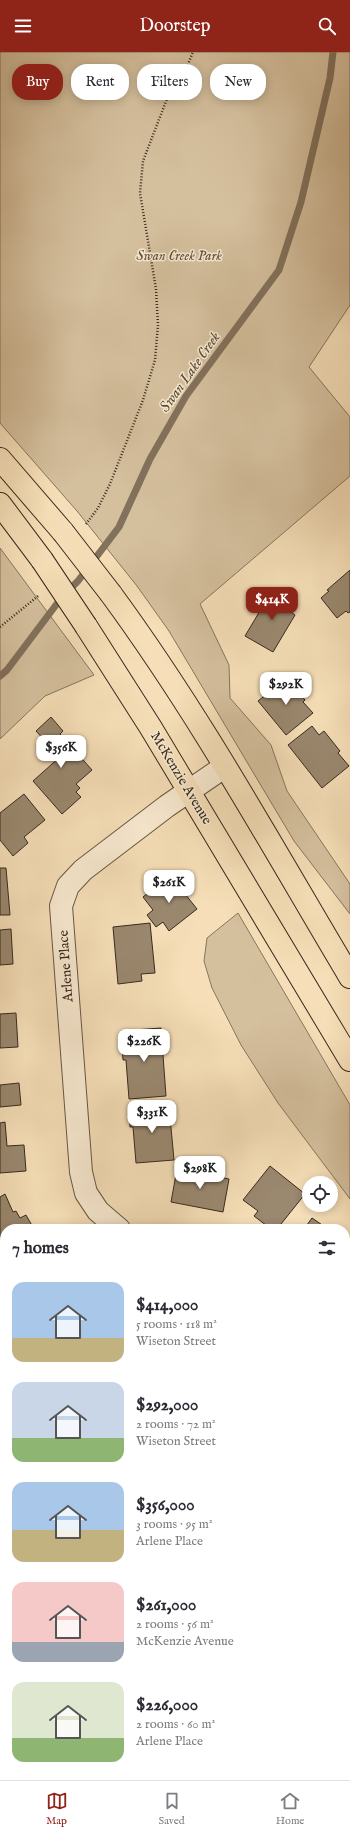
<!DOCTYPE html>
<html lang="en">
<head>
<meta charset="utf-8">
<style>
	:root { --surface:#fff; --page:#f2f2f3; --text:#2b2b33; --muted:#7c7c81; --line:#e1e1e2; --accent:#8f2418 }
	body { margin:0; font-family:"IM FELL English",serif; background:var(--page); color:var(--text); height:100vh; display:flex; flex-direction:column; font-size:15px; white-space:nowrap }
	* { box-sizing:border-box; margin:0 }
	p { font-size:13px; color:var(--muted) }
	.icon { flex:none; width:22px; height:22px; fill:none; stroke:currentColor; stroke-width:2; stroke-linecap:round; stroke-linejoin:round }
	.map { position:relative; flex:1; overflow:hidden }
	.drawer { position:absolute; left:0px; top:1172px; width:350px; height:556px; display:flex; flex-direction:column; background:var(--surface); border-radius:16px 16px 0 0; box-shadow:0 2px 10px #0003 }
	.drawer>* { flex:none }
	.banner { position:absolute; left:12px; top:12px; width:326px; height:36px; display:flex; gap:8px }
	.fabs { position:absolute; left:302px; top:1124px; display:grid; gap:8px }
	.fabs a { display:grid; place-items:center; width:36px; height:36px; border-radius:50%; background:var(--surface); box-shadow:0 2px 10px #0003; font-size:20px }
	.price { position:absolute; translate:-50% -34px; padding:0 9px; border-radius:8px; background:#fff; color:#222; font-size:13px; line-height:26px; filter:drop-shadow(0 1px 2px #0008) }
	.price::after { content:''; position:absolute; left:50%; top:24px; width:12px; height:9px; margin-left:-6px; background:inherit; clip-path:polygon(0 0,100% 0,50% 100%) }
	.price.active { background:var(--accent); color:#fff }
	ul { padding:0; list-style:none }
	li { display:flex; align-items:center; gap:12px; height:100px; padding:0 12px }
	li span { display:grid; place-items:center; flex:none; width:112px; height:80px; border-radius:12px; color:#555 }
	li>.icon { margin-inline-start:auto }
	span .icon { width:48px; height:48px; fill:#fffc; stroke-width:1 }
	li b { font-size:17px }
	h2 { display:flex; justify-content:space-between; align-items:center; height:48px; padding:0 12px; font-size:17px }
	.tag { padding:0 14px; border-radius:16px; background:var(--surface); box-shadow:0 2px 10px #0003; font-size:14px; line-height:36px }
	.tag.active { background:var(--accent); color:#fff }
	header { display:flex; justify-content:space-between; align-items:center; height:52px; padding:0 12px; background:var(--accent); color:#fff; font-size:18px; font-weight:600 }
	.tabs { display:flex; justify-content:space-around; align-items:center; height:56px; border-top:1px solid var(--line); background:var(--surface); font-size:11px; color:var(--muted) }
	.tabs a { display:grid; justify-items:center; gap:2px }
	.tabs .active { color:var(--accent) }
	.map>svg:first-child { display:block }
</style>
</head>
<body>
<header><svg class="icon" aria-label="menu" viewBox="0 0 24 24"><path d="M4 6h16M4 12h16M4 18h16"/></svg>Doorstep<svg class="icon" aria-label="search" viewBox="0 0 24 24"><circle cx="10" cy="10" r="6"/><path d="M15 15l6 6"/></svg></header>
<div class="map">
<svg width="350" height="1728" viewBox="0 0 350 1728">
	<rect width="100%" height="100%" fill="#f6dfb8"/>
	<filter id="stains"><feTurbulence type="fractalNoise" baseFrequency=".005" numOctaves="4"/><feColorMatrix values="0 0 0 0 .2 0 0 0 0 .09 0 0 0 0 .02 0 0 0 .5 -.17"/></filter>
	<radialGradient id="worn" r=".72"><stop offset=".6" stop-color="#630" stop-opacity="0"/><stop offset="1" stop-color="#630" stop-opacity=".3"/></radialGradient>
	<!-- green -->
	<path fill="#d5c09e" stroke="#86755e" d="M0,0H350V253L309,315L350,365V424L200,552L229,613L230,646L271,693L287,739L350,832V862L294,789L169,579L137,534L77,459L0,371Z
		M0,496L94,623L45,644L0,687Z
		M238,861L350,1053V1147L278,1051L241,993L212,936L204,909L207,886Z
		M0,1262L5,1266V1452L0,1449Z
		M350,1348V1559L345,1558V1352Z"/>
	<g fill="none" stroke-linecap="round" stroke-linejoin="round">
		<!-- stream -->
		<path stroke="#82715c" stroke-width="7" d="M0,624L7,618L62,545L78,529L119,475L150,407L186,344L279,218L301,150L330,26L333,0
			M0,1305L5,1310
			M345,1512H350"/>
	</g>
	<!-- building -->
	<path fill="#9a886f" stroke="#362a1f" d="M350,518V560L348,561L346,559L337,566L321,546L329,539L327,538Z
		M276,537L296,549L290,559L295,563L273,600L245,584L267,547L269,549Z
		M287,626L305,648L303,650L313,661L286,683L258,649Z
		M51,665L63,679L60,682L92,718L76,732L80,736L76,740L81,745L62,762L33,729L61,704L58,700L54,704L49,698L53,694L50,690L48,692L36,679Z
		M312,674L319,683L324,679L340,699L338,701L349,714L322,736L288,693Z
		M24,742L45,768L24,785L28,791L13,804L0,788V761Z
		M0,816H6L10,863H0Z
		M170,823L197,857L169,879L163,870L156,875L147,863L153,858L143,845Z
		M150,871L155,921L141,922L142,929L118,932L113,875Z
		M11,877L13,912L0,913V878Z
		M16,961L18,995L0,996V962Z
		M161,976L166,1044L129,1047L126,1008H123L121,979Z
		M19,1031L21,1053L0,1055V1033Z
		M169,1054L174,1108L136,1111L133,1075H130L129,1058Z
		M5,1070L7,1094L24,1093L26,1119L0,1121V1071Z
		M270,1114L305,1142L277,1177H271L254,1164L258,1159L243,1148Z
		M177,1117L229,1127L223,1160L171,1150Z
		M5,1142L13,1160L16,1159L20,1166L26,1163L34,1177H5V1198L0,1200V1145Z
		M312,1166L328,1177H304Z
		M345,1189L350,1193V1214L345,1221Z
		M350,1244V1289L345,1286V1252Z
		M345,1652L350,1656V1708L348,1706L345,1710Z
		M0,1684L5,1691V1707L0,1711Z
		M5,1722L12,1723L16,1728H0Z
		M115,1723H125L119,1728Z
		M125,1723H171L166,1728H120Z"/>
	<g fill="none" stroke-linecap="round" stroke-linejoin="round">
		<defs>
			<path id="street" d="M119,1177L98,1159L86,1141L81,1120L61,854L68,834L83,818L167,754L224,715
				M0,1472L5,1475
				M345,1582H350"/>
			<path id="primary" d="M0,407L63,480
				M0,452L42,508
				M111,542C200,663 273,796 350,925
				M86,574L151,676L350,1008"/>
		</defs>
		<!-- street casing -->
		<use href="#street" stroke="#665745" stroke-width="24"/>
		<!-- primary casing -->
		<use href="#primary" stroke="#362a1f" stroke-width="24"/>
		<!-- path -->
		<path stroke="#362a1f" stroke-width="2.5" stroke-dasharray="1 2" stroke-linecap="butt" d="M86,472L98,456L110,432L143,348L155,308L158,273L156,237L140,141L143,109L170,39L186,17L193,0
			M0,575L38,544
			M345,1344L350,1340
			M0,1363L5,1366
			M0,1594L5,1590"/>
		<!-- street -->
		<use href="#street" stroke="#f9ead1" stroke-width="22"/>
		<!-- primary -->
		<use href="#primary" stroke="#f6dfb8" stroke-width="22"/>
		<defs>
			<path id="primary-bridge" d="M63,480L111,542
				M42,508L86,574"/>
		</defs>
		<!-- primary-bridge casing -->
		<use href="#primary-bridge" stroke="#362a1f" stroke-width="24" stroke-linecap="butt"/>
		<!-- primary-bridge -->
		<use href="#primary-bridge" stroke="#f6dfb8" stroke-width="22"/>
	</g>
	<g text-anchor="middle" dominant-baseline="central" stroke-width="3" stroke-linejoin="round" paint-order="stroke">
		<!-- park labels -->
		<g font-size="14" font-style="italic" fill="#5e503f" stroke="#f9ead1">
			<text x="179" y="204">Swan Creek Park</text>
		</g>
		<!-- street labels -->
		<g font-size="14" fill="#362a1f" stroke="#f9ead1">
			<text transform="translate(181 726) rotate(59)">McKenzie Avenue</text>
			<text transform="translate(66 914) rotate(-94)">Arlene Place</text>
		</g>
		<!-- water labels -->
		<g font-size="15" font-style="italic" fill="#5c4e3d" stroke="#f9ead1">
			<text transform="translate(190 320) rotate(-55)">Swan Lake Creek</text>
		</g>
	</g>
	<rect width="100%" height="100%" filter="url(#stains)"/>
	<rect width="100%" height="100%" fill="url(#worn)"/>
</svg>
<div class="fabs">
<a><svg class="icon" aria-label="locate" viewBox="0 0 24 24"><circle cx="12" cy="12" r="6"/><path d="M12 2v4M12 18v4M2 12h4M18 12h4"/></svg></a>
</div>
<b class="price active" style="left:272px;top:569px">$414K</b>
<b class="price" style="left:286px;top:654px">$292K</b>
<b class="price" style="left:61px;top:717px">$356K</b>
<b class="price" style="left:169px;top:852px">$261K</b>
<b class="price" style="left:144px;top:1011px">$226K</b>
<b class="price" style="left:152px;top:1082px">$331K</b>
<b class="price" style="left:200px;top:1138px">$298K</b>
<div class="banner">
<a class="tag active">Buy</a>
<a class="tag">Rent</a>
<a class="tag">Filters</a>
<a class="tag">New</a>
</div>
<section class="drawer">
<h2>7 homes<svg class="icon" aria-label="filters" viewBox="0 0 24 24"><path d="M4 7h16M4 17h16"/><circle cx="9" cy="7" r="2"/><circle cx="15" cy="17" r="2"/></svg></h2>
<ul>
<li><span style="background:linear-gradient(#a9c7e8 70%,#c2b280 0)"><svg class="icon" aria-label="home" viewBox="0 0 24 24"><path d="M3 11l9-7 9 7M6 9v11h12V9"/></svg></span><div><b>$414,000</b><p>5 rooms · 118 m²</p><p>Wiseton Street</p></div></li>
<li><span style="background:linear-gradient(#c9d6e8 70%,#8fb573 0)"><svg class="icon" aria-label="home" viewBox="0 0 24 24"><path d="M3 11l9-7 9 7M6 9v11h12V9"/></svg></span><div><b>$292,000</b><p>2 rooms · 72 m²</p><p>Wiseton Street</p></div></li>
<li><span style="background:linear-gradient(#a9c7e8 60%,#c2b280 0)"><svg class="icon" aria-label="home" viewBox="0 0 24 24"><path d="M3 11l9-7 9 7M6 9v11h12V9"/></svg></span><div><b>$356,000</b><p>3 rooms · 95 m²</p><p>Arlene Place</p></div></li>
<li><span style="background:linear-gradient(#f6c9c9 75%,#9aa5b1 0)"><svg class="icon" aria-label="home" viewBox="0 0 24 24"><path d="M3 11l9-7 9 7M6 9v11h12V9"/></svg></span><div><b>$261,000</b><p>2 rooms · 56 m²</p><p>McKenzie Avenue</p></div></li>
<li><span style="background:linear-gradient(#dfe7d0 70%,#8fb573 0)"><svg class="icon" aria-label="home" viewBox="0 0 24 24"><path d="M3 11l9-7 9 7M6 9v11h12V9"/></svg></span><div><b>$226,000</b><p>2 rooms · 60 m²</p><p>Arlene Place</p></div></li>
</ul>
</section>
</div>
<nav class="tabs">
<a class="active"><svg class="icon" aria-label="map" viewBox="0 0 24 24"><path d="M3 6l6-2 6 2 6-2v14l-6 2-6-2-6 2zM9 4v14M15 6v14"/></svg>Map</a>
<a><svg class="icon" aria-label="saved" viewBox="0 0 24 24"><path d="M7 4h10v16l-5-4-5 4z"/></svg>Saved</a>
<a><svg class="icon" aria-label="home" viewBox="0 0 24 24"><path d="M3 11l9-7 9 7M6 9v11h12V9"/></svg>Home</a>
</nav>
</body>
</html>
